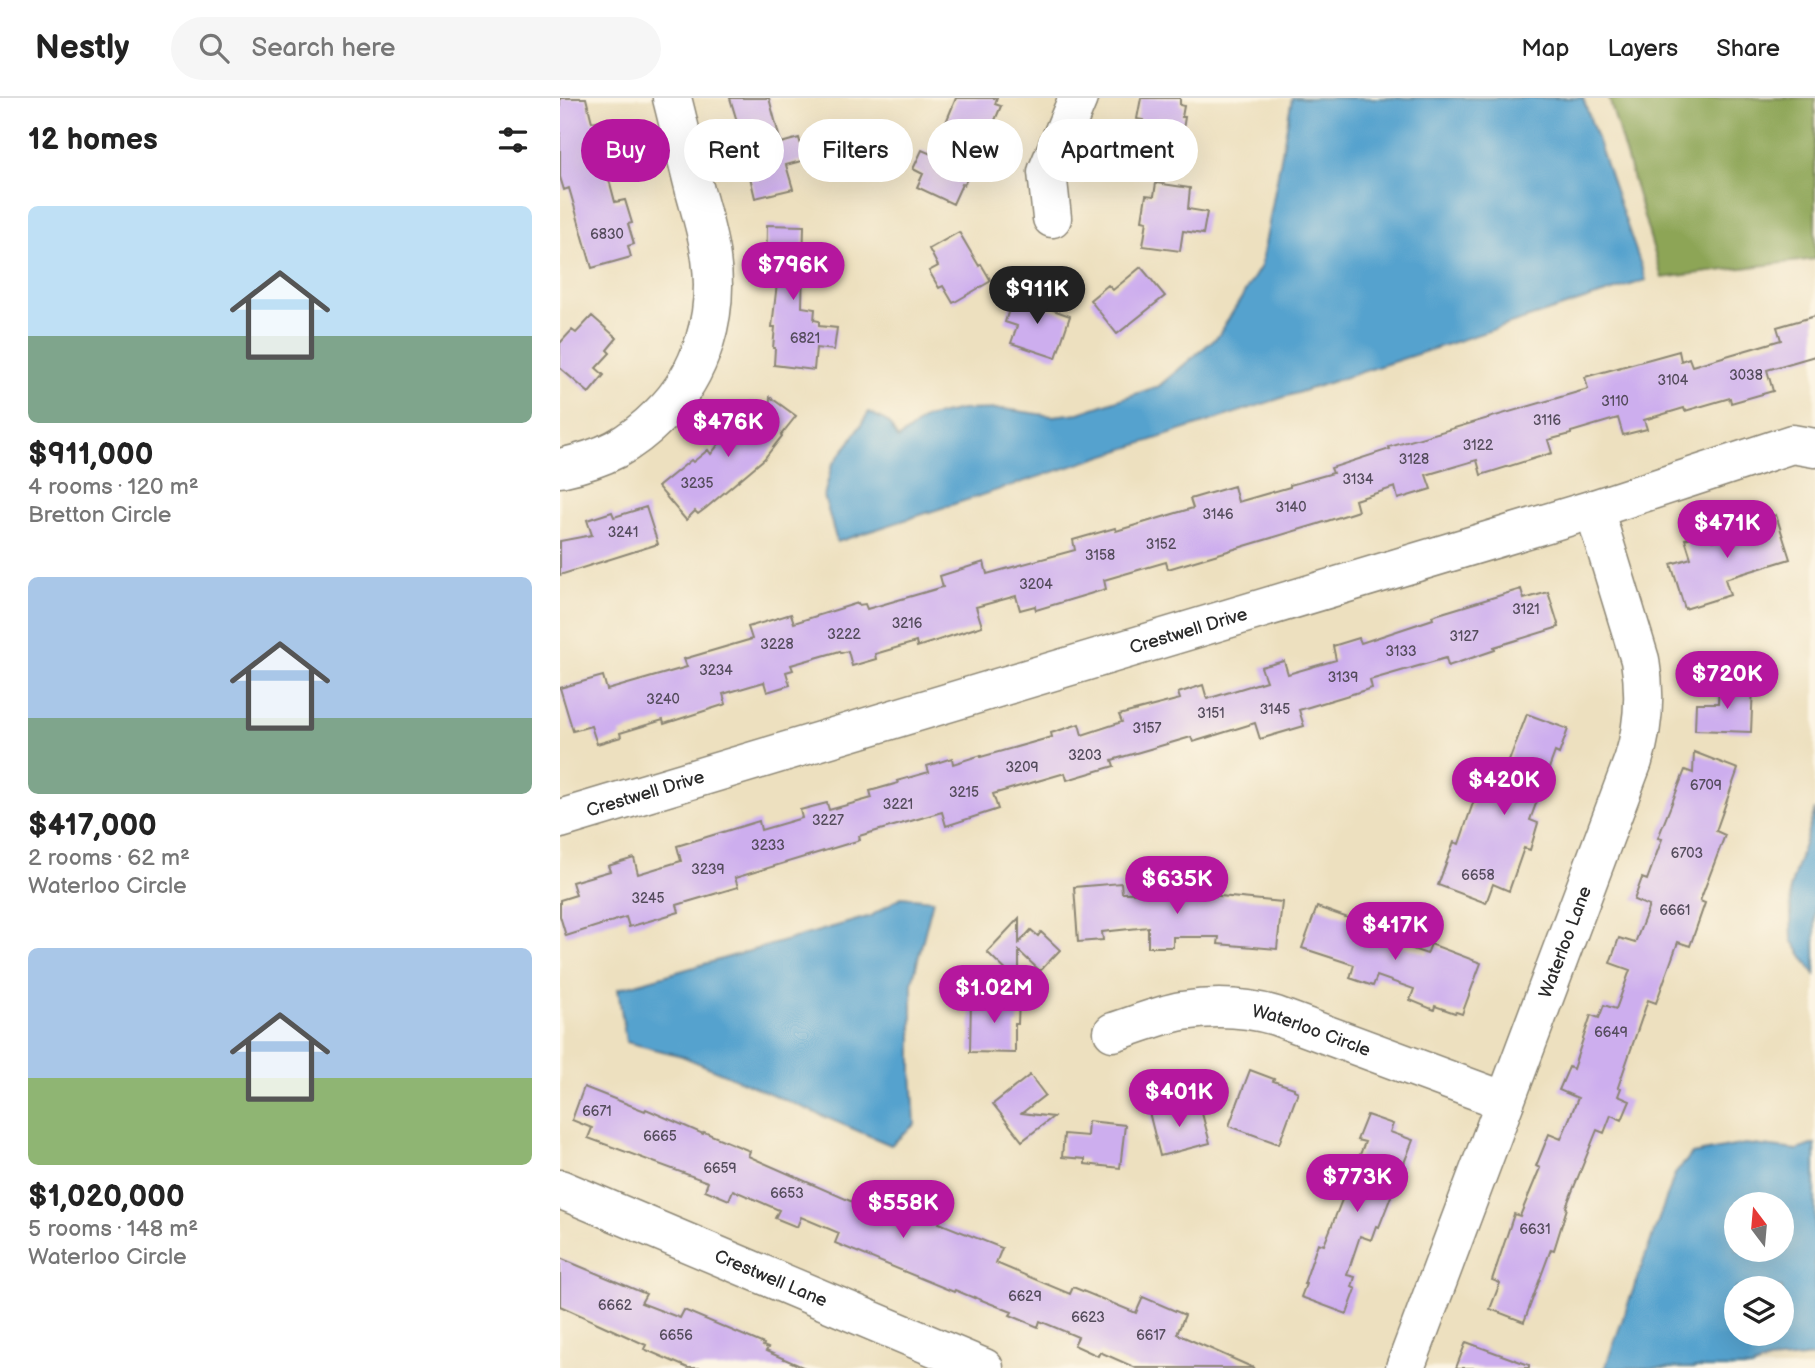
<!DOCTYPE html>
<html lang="en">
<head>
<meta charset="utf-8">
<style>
	:root { --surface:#fff; --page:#f6f6f6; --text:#222; --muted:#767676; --line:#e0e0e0; --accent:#b5179e }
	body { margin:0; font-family:"Balsamiq Sans",sans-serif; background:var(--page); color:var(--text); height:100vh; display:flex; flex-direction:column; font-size:26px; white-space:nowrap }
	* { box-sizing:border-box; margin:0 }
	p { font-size:23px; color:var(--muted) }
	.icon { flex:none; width:38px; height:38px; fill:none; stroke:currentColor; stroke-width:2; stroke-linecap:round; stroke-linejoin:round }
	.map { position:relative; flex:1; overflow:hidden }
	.details { display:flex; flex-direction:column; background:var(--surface); width:560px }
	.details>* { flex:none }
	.top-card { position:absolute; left:21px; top:21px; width:665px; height:63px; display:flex; gap:14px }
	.needle { width:46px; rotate:344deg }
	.fabs { position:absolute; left:1164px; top:1094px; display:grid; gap:14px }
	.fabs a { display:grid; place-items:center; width:70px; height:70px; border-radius:50%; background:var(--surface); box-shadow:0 7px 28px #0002; font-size:35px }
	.price { position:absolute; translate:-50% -60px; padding:0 16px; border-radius:24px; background:var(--accent); color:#fff; font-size:23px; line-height:46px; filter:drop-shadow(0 2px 4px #0008) }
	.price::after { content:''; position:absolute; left:50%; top:42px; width:21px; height:16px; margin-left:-10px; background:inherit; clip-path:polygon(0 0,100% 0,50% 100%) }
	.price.active { background:#222; color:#fff }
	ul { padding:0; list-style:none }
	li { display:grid; align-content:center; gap:14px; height:371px; padding:0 28px }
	li span { display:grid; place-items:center; height:217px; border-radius:10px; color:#555 }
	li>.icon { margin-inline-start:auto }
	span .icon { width:126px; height:126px; fill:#fffc; stroke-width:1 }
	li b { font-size:30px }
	h2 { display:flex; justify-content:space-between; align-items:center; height:84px; padding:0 28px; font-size:30px }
	.chip { padding:0 24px; border-radius:32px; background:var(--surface); box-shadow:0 7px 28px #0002; font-size:24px; line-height:63px }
	.chip.active { background:var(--accent); color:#fff }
	header { display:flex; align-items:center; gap:42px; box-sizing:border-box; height:98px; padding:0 35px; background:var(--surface); border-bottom:2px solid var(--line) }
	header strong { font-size:33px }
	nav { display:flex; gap:38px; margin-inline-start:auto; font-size:24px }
	.search { width:490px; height:63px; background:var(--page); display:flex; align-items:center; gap:18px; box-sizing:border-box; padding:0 24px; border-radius:38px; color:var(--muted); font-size:26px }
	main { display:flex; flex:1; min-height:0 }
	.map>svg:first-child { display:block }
</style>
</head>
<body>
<header>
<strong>Nestly</strong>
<div class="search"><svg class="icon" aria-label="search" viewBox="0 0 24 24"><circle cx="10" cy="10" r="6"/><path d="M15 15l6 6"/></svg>Search here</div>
<nav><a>Map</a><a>Layers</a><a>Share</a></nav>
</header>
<main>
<section class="details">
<h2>12 homes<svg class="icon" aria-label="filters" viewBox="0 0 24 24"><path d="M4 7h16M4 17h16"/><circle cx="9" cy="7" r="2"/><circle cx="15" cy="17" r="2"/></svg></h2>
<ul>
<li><span style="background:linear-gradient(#bfe0f5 60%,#7fa58c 0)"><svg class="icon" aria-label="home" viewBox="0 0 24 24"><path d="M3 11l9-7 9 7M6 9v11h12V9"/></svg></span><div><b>$911,000</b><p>4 rooms · 120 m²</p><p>Bretton Circle</p></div></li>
<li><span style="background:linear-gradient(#a9c7e8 65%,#7fa58c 0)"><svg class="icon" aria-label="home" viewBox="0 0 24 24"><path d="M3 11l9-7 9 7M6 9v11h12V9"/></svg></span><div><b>$417,000</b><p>2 rooms · 62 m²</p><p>Waterloo Circle</p></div></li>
<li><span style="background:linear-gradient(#a9c7e8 60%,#8fb573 0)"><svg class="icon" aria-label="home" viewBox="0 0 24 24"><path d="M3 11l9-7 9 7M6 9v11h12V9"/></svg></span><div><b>$1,020,000</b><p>5 rooms · 148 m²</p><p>Waterloo Circle</p></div></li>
</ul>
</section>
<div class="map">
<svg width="1255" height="1270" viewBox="0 0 1255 1270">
	<rect width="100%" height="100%" fill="#fcf5e5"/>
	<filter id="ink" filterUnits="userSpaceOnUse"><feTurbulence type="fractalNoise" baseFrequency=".0143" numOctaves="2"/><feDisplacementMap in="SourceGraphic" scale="14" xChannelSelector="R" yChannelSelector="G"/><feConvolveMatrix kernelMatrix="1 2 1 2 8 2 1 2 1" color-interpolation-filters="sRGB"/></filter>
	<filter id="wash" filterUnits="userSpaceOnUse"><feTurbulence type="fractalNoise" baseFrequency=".00686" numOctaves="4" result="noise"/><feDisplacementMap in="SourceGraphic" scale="28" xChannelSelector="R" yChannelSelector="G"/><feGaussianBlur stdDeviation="1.57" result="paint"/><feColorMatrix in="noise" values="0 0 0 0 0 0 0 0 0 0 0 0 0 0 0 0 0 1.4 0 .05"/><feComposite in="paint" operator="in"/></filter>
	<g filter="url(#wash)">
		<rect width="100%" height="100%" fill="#ede0bf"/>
		<!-- forest -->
		<path fill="#8da556" stroke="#5c6840" stroke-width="2" d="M1049,0H1255V161L1102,180Z"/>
		<!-- water -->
		<path fill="#55a2ce" stroke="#40667c" stroke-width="2" fill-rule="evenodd" d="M732,0H1023L1086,182L277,444L264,398L272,367L290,344L309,314L328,324L338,341L365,320L401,312L444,311L492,318L519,315L599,288L658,238L701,168Z
			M1255,711V877L1232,842L1230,791Z
			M341,799L373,802L352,885V974L355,1026L331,1047L122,958L66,944L58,891L311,818Z
			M1185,1046L1237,1052L1255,1046V1259L1208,1263L1191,1270H1045L1115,1076L1132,1056ZM1222,1106V1152H1176V1106ZM1222,1190V1236H1176V1190Z"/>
		<g id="blocks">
			<!-- building -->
			<path fill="#cdaeee" d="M0,0H26L32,24L44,21L51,48L41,51L55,104L65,102L72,125L68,126L74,146L68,148L71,159L32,170L9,90L4,92L0,79Z
				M170,0H209L221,45L239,40L245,62L226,67L233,91L195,100L186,62L180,63L175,42L182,40Z
				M396,0H437L435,6L441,8L422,53L426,55L416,75L411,73L404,87L402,86L393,106L357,89L363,76L353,71L362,52L371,56L375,45L377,46Z
				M581,0H620V7L624,8L622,19H625L619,57L578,51L583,22L577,21Z
				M596,85L630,90L628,111L647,114L643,136L623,133L620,153L583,148L587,123L582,122L586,97L594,98Z
				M207,127L244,128L242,209L255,211L254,222L259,223V228L277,230L274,252L256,250L254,272L214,267L215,250H213L215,229H212L217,185H206Z
				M399,134L419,168L421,166L431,183L393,205L383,188L379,190L369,173L378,168L369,151Z
				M581,169L605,198L557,236L530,202L548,187L553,192Z
				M454,196L480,205L479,207L510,218L496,260L451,245L457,228L445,224Z
				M32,218L57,240L47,252L50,255L36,270L44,277L29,295L0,270V245L12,232L16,235Z
				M1255,218V258L1207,272L1213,293L1171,305L1170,300L1125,313L1124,310L1084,322L1087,331L1063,337L1058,320L1011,334V336L988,342L992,355L921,377L917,362L866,377L871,391L838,401L835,389L795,402L798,413L758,426L608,471L606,464L568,475L544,482L546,491L476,512L475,508L460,512L456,498L416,509L422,528L357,549L356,544L315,556L316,561L292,568L288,553L281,555L280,553L231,567L233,572L226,574L230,587L207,594L204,584L163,596L166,606L104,626L103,622L60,635L61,639L37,646L31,628L13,633L0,590L43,578L47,592L127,569L124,561L192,541L188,529L231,516L234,525L298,505L299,507L305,506L307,511L383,489L380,478L424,464L427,476L515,452L513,442L555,430L556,433L633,410L630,401L674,388L678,404L730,389V387L773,375L771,370L830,351L829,349L1028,291L1025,279L1119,253L1121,263L1129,260L1132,268L1221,242L1217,229Z
				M210,299L236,318L221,337L222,338L204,361L146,410L138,416L135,413L126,422L98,389L131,362L133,364L148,352L151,356L192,303L209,316Z
				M86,409L98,446L0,477V443L32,437L27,422L52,414L54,419Z
				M1216,417L1230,461L1165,481L1170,497L1125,511L1111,466L1131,460L1125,441L1150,433L1153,443L1194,430L1192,425Z
				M961,491L964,501L988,494L999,529L934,549L935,552L888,568L886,560L810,582L812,590L739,612L744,628L700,641L695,625L633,644L631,639L552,662L554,668L507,682L505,675L433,696L438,711L386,728L382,714L299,738L300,742L175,780L178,789L117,807L119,814L69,829L66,819L6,838L0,818V802L16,797L12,784L50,773L48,768L74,760L78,776L121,763L117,748L199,723L201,732L242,720L240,712L267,705L269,712L312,700L310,693L338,685L337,683L369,674L367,668L392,660L393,666L421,657V659L492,639L491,635L519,626L522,637L562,624L559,617L620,601L618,595L643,587L647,601L706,583L701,569L724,563L728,576L776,562L773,548L799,540L801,545L873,521L872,518Z
				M1159,587L1193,588L1191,634L1135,632L1136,605H1158Z
				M967,616L1008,631L999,656L995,654L970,722L978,725L970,752L964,750L949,793L933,786L926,805L878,787L894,744L899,746L915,699L922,702L928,686L939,689Z
				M1134,654L1178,671L1156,733L1165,737L1140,803L1145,805L1130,848L1118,844L1096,905L1088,902L1058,989L1061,990L1058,998L1070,1003L1062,1022L1051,1017L1044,1035L1037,1032L1006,1109L1007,1110L994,1152L991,1151L964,1224L930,1211L940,1185L932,1182L954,1116L960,1118L980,1070L976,1068L989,1036L1001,1041L1018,1000L999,992L1009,969L1013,971L1031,917L1039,920L1044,907L1056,911L1070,872L1050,865L1059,840L1075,845L1089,808L1074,802L1082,780L1087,782L1102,741L1098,740L1125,672L1133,675Z
				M561,785L562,795L639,794V796L722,804L717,851L658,846L659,839H613V849H588V829L542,834L543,842L518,844L514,789Z
				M757,809L794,822L791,830L867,856L871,846L921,865L902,916L896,914L895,915L875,908L874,912L850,902L854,891L817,878L813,888L790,880L794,867L742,850Z
				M459,820V845L471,832L478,838L481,834L500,852L480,873L459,853V885L427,854Z
				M411,900H459L458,926H455V955L410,954Z
				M690,972L714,981L713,983L734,990V992L738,994L719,1046L669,1028Z
				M470,977L485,997L462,1015L493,1019L462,1043L433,1006Z
				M24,989L85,1013L86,1011L143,1036L144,1034L190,1053L188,1058L331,1121L340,1099L382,1117L379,1125L442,1150L436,1165L510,1196L513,1189L576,1215L583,1199L625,1217L617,1236L694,1270H576L540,1254L538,1258L514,1247L518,1239L480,1223L478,1229L450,1217L452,1214L414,1199V1200L395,1192L394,1194L275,1145L279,1135L241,1119L237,1129L215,1120L219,1112L173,1092L169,1102L145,1092L148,1084L28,1040L32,1030L12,1022Z
				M625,1005L626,1012L640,1008L650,1045L600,1058L589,1014Z
				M807,1017L833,1026L830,1034L853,1042L819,1129L816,1128L811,1142L800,1138L787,1177L795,1179L792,1189L796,1191L787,1216L741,1199L746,1186H744L758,1145L764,1147L805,1044L797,1042Z
				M528,1023L565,1027L560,1070L525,1066V1061L502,1059L504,1036L527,1038Z
				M0,1160L86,1196L81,1205L120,1220L124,1212L204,1246L203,1248L208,1250L206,1253L245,1270H128L84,1251L86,1247L0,1208Z
				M906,1244L969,1267V1270H896Z"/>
		</g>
	</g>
	<g filter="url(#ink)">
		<use href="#blocks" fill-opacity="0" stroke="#8c8675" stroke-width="2"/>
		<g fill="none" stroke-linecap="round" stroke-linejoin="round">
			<defs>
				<g id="minor">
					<path d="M492,120L487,74L518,0"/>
					<path d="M0,370C45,360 69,348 101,316C142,276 159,216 151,160C148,137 141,115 135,93C127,62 120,31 112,0"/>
					<path id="s1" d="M0,721L1034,411L1232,346L1255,350"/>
					<path id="s2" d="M553,934C576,927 599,917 622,913C654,908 685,909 716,918L945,1003"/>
					<path id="s3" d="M0,1091L424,1270"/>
					<path id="s4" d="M845,1270L1073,663C1084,629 1086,597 1080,562L1034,411"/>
				</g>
			</defs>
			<!-- minor casing -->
			<use href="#minor" stroke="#8c8675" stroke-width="41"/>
			<!-- minor -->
			<use href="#minor" stroke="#fff" stroke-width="38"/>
		</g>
	</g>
	<g text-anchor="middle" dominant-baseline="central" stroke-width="7" stroke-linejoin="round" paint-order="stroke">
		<!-- number labels -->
		<g font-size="14" fill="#544c5c">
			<text x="47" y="136">6830</text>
			<text x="245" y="240">6821</text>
			<text x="1186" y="277">3038</text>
			<text x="1113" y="282">3104</text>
			<text x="1055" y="303">3110</text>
			<text x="987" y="322">3116</text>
			<text x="918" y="347">3122</text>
			<text x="854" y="361">3128</text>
			<text x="798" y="381">3134</text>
			<text x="137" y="385">3235</text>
			<text x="731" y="409">3140</text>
			<text x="658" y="416">3146</text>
			<text x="63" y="434">3241</text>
			<text x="601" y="446">3152</text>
			<text x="540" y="457">3158</text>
			<text x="476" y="486">3204</text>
			<text x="966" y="511">3121</text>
			<text x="347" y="525">3216</text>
			<text x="284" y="536">3222</text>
			<text x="904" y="538">3127</text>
			<text x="217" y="546">3228</text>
			<text x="841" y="553">3133</text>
			<text x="156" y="572">3234</text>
			<text x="783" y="579">3139</text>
			<text x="103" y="601">3240</text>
			<text x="715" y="611">3145</text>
			<text x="651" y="615">3151</text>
			<text x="587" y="630">3157</text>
			<text x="525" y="657">3203</text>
			<text x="462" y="669">3209</text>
			<text x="1146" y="687">6709</text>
			<text x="404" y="694">3215</text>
			<text x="338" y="706">3221</text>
			<text x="268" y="722">3227</text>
			<text x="208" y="747">3233</text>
			<text x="1127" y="755">6703</text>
			<text x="148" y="771">3239</text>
			<text x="918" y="777">6658</text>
			<text x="88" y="800">3245</text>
			<text x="1115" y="812">6661</text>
			<text x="1051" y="934">6649</text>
			<text x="37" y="1013">6671</text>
			<text x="100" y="1038">6665</text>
			<text x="160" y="1070">6659</text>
			<text x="227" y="1095">6653</text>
			<text x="975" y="1131">6631</text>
			<text x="465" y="1198">6629</text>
			<text x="55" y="1207">6662</text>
			<text x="528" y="1219">6623</text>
			<text x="116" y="1237">6656</text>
			<text x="591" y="1237">6617</text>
		</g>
		<!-- street labels -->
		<g font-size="18" fill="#2b2b2b" stroke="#fcf5e5">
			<text stroke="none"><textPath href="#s1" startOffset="656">Crestwell Drive</textPath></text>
			<text stroke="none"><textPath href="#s1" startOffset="89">Crestwell Drive</textPath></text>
			<text stroke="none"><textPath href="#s4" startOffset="455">Waterloo Lane</textPath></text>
			<text stroke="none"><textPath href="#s2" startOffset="205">Waterloo Circle</textPath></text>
			<text stroke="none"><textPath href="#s3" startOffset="229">Crestwell Lane</textPath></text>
		</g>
	</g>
</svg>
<div class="fabs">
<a><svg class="needle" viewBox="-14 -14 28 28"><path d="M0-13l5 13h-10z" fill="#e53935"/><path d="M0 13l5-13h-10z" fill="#767676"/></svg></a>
<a><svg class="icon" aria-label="layers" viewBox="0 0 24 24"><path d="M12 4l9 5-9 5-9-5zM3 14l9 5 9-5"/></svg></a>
</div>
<b class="price" style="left:233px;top:204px">$796K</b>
<b class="price active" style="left:477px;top:228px">$911K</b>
<b class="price" style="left:168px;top:361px">$476K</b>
<b class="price" style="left:1167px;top:462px">$471K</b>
<b class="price" style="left:1167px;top:613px">$720K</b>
<b class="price" style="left:944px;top:719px">$420K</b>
<b class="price" style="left:617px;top:818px">$635K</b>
<b class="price" style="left:835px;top:864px">$417K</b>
<b class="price" style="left:434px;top:927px">$1.02M</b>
<b class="price" style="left:619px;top:1031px">$401K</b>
<b class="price" style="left:797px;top:1116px">$773K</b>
<b class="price" style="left:343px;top:1142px">$558K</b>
<div class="top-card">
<a class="chip active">Buy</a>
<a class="chip">Rent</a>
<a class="chip">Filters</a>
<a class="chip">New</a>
<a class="chip">Apartment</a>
</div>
</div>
</main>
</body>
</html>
